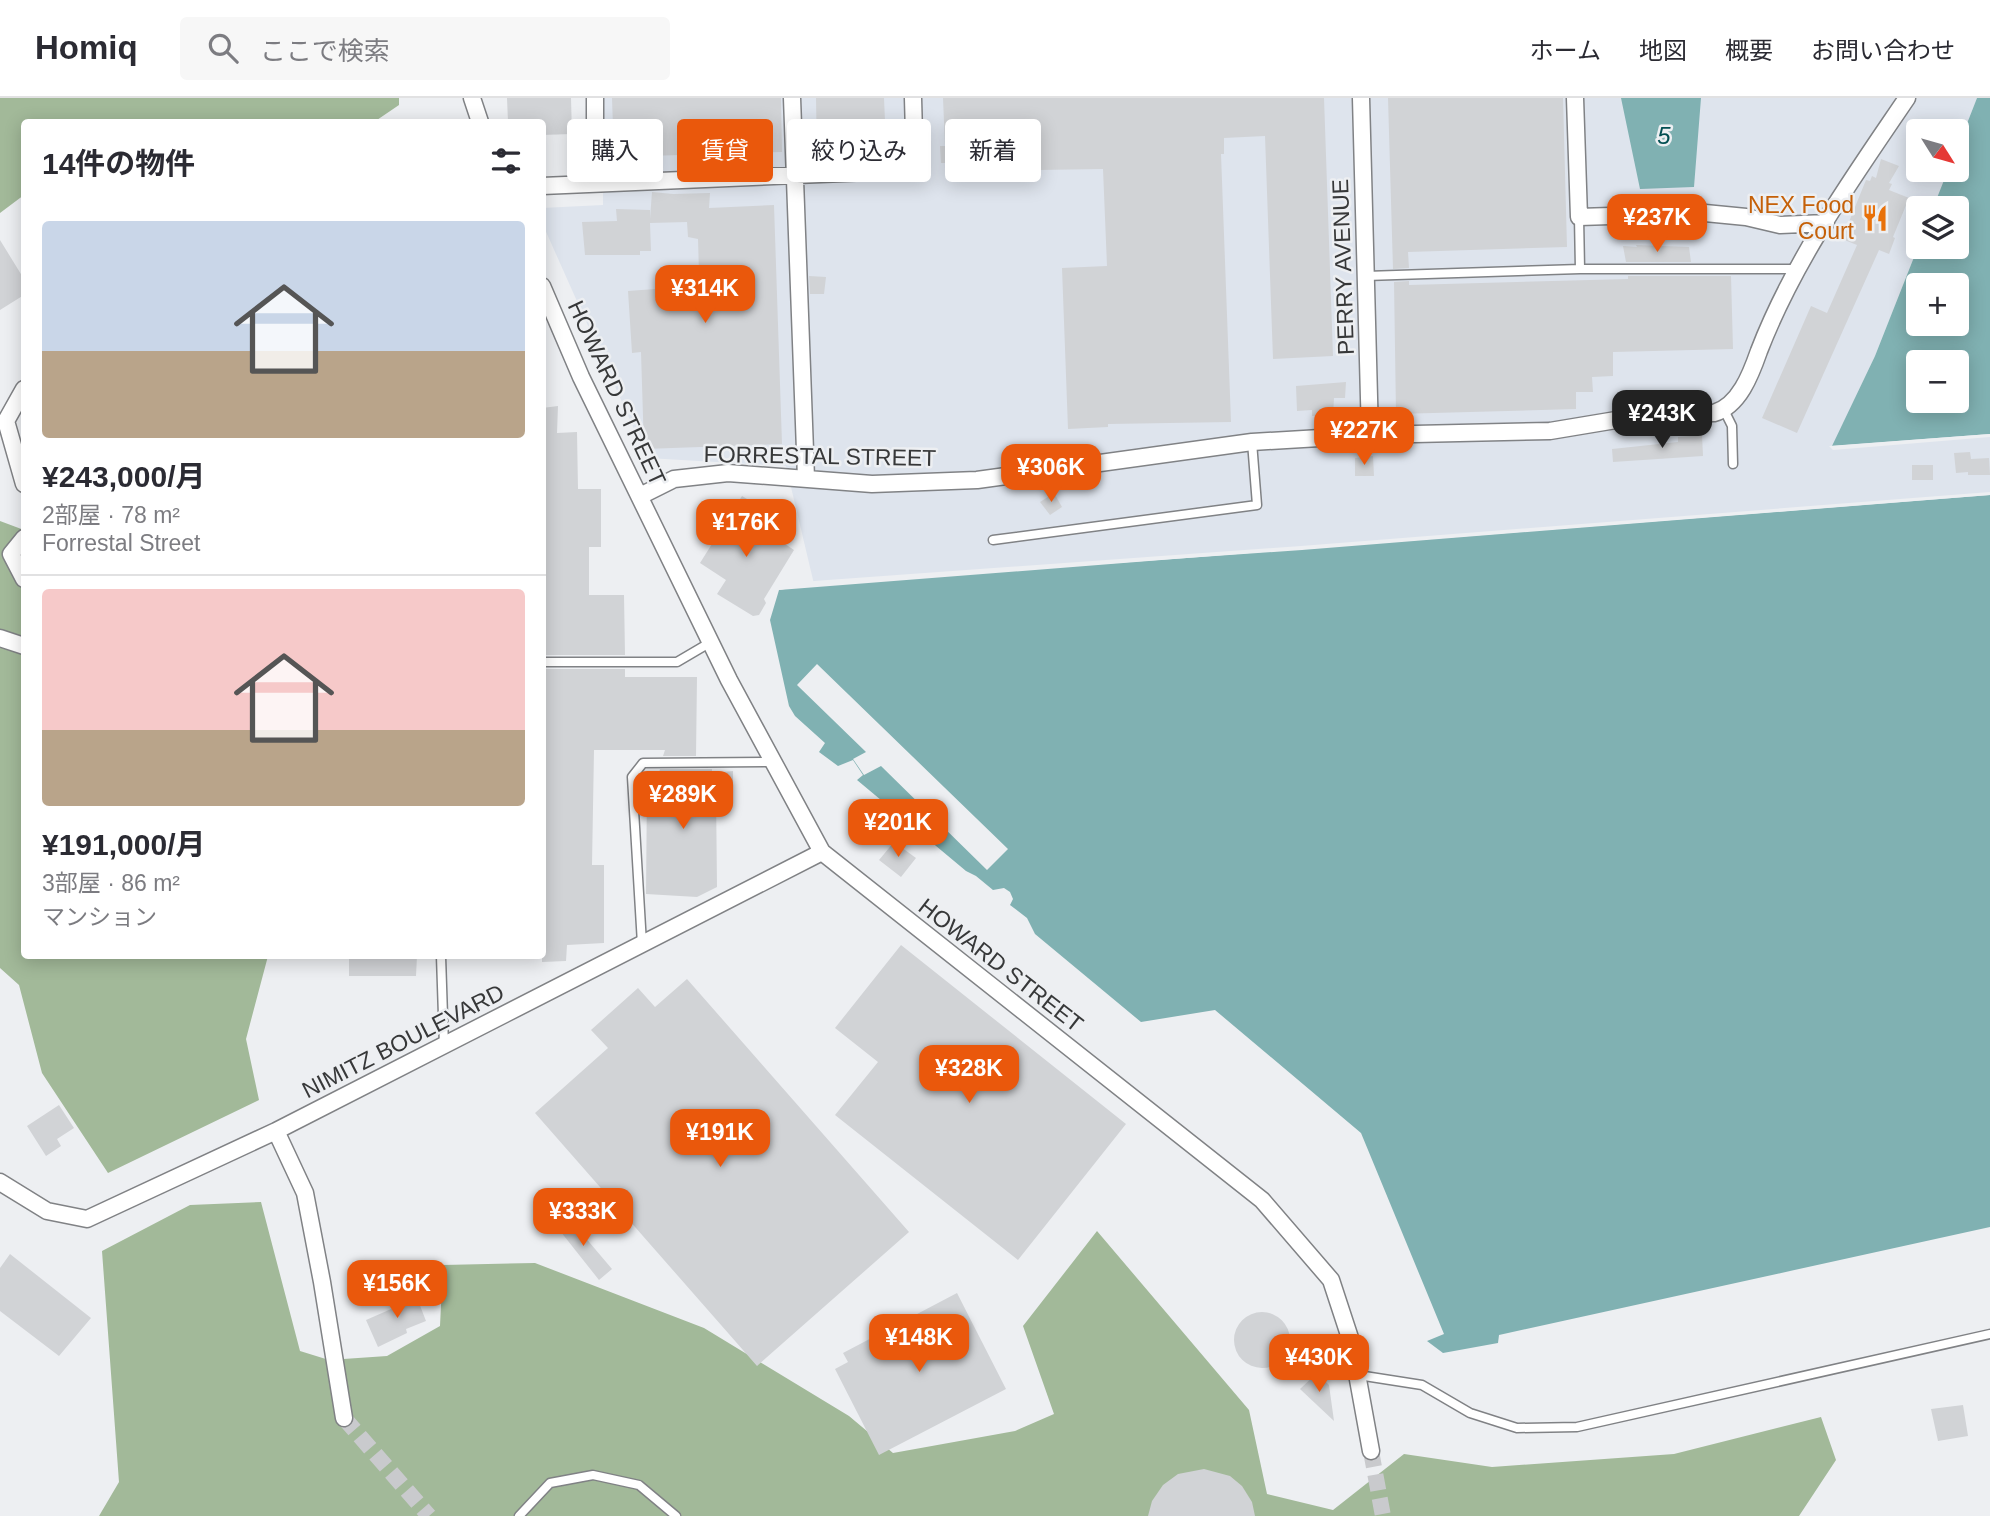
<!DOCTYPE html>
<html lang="ja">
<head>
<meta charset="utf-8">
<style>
	:root { --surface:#fff; --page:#f7f7f7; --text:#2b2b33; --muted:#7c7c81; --line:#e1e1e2; --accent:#ea580c }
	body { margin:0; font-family:Arial,"Noto Sans JP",sans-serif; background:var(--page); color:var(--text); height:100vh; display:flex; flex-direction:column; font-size:26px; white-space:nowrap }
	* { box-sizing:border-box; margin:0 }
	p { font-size:23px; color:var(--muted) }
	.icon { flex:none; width:38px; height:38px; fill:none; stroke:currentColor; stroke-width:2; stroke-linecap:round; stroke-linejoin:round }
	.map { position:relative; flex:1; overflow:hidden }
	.details { position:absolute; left:21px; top:21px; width:525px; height:840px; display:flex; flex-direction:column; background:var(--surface); border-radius:7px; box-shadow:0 4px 18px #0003 }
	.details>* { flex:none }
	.banner { position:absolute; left:567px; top:21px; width:665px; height:63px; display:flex; gap:14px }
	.needle { width:46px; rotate:127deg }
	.buttons { position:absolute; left:1906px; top:21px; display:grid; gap:14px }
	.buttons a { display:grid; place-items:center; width:63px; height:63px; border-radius:7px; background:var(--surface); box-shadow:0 4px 18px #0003; font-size:35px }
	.price { position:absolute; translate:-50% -60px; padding:0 16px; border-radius:14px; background:var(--accent); color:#fff; font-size:23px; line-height:46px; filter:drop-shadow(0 2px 4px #0008) }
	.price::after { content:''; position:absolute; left:50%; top:42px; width:21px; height:16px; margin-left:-10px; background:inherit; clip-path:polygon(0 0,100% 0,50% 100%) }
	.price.on { background:#222; color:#fff }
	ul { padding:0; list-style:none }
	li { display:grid; align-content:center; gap:14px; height:371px; padding:0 21px }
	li+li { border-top:2px solid var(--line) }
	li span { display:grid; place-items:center; height:217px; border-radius:7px; color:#555 }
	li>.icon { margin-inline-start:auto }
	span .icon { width:126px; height:126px; fill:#fffc; stroke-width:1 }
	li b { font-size:30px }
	h2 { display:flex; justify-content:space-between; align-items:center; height:84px; padding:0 21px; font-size:30px }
	.tag { padding:0 24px; border-radius:7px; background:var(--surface); box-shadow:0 4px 18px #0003; font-size:24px; line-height:63px }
	.tag.on { background:var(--accent); color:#fff }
	header { display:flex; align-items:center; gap:42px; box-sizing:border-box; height:98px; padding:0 35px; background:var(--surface); border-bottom:2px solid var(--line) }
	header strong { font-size:33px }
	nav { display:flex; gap:38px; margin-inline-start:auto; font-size:24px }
	.search { width:490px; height:63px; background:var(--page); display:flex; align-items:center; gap:18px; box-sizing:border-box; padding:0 24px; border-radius:7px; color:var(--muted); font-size:26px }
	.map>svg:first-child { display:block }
</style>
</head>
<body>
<header>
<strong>Homiq</strong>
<div class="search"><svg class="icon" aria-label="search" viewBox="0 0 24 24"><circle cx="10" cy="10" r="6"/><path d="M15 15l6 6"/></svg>ここで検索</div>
<nav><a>ホーム</a><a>地図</a><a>概要</a><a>お問い合わせ</a></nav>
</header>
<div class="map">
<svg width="1990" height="1418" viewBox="0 0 1990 1418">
	<rect width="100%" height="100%" fill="#edeff2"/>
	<!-- built -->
	<path fill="#dee4ed" d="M603,0H1977L1957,51L1956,33H1918V72H1948L1933,110H1918V149L1875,258L1833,347L1990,336V397L814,486L786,368L647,360L543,127L542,110L603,107Z"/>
	<!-- forest -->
	<path fill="#a2b999" d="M0,0H399V7L374,24H24V97L0,115Z
		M0,423L24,432V858H268L246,941L259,1002L108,1075L42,975L19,887L0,870Z
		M261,1104L300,1253L329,1262L387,1258L440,1228L443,1167L535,1165L704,1230L849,1318L893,1355L1015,1333L1054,1316L1023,1228L1097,1133L1249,1312L1267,1396L1333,1412L1404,1356L1492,1369L1674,1356L1821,1319L1836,1362L1799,1418H99L119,1384L102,1153L190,1107Z"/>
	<!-- water -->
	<path fill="#80b1b2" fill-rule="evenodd" d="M1621,0H1701L1694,89L1640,91Z
		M1977,0H1990V336L1832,348L1875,258L1918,149H1956V110H1933L1948,72H1956L1957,51ZM1956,187V226H1918V187ZM1918,264H1956V303H1918Z
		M1990,397V1129L1499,1237L1498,1245L1443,1255L1427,1243L1444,1236L1361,1035L1215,912L1141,924L1035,836L1027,820L1010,807L1013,801L1010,794L1004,790L993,792L976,778L966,773L857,682L863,677L853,662L838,668L819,654L825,645L795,618L789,608L770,522L779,492L814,486L1302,452Z"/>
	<!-- pier -->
	<path fill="#edeff2" d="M1990,336V339L1833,352L1829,348Z
		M1990,394V397L779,492L780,488L814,483L1301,448Z
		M817,566L1008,751L987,772L881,668L864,677L853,661L866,654L797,587Z"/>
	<!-- building -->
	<path fill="#d1d3d6" d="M507,0H571L572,36L542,37V24H508Z
		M612,0H781L782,54L614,59Z
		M816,0H884L885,23L901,22L902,56L817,59Z
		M943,0H1324L1333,258L1273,261L1265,38L1224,40V56H1221L1231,324L1108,326V329L1068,331L1062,170L1107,168L1103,71L1038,72L1037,65H1034L1033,45L974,48V65H941L940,48H945Z
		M1388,0H1563L1567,149L1408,154L1409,170L1393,171Z
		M1881,61L1899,68L1889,85L1892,86L1889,92L1909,100L1893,139L1895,140L1889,156L1879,152L1797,335L1762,320L1811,208L1827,215L1857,147L1842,141L1866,82L1870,83L1872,78L1876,80Z
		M652,94L673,96L710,95L709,110L774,107L782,346L644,351L641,254L632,255L628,193L655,191V201L687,200L686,176L699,175L698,141L688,139L687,124L650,125L651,153H640V157H585L582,124L617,123L616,111L650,112V121Z
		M0,142L24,181V197L0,212Z
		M1636,147L1689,149L1691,164H1626L1623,148L1637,149Z
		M809,178L826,179L824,196H810Z
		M1628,178H1731L1733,251L1613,254V278L1592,279L1593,294H1576V311L1396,316L1394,184L1409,183V187L1628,181Z
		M1346,284L1345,300H1334L1333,318H1312V312L1297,313L1296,288Z
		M558,308L557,335L577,334L578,391H601V449H589V497H624L625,557H542V310Z
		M1702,337L1703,358L1613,364L1612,351L1678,344V339Z
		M1970,354L1971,361L1989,360L1990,377H1968V374L1956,375L1954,355Z
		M1373,358L1374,378H1355V360Z
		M1912,367H1933V382H1912Z
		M1054,395L1062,409L1050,417L1040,404Z
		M742,398L771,415L742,417L794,452L764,501L766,505L759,517L753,518L717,496L726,482L700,465Z
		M542,571H625V579H697L696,658H663L665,652H594L592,767H604V845L567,847L566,863L542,864Z
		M660,671H712V675L733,673V694H716L717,789L697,799L646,796L647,686H656Z
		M894,744L916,760L901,779L879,762Z
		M901,847L1126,1026L1018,1162L835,1017L878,964L835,930Z
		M349,858H417L416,878H349Z
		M687,881L909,1134L757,1268L535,1015L608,950L591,932L638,890L655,909Z
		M59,1007L74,1030L57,1041L61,1048L46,1058L27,1028Z
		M562,1117L571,1127L573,1125L612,1171L599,1182L553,1124Z
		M10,1156L91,1220L59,1258L0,1213V1170Z
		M414,1192L426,1223L406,1231L407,1235L378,1249L366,1222L398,1208L395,1201Z
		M957,1195L1006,1291L879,1357L835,1271L848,1264L843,1255Z
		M1234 1242a28 28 0 1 1 56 0a28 28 0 1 1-56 0Z
		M1317,1275L1329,1287L1334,1323L1300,1291Z
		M1963,1307L1968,1338L1938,1343L1931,1311Z
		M1204,1371L1230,1378L1242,1388L1252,1404L1255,1418H1148L1152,1403L1163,1387L1178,1376Z"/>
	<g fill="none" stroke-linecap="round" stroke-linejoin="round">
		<!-- minor-tunnel -->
		<path stroke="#c9cacd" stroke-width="16" stroke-dasharray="16 8" stroke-linecap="butt" d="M344,1320L429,1418
			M1371,1353L1383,1418"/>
		<defs>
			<path id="service" d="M1579,119L1580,171
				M1366,178L1580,171H1796
				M1724,312L1732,328L1733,366
				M993,442L1257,407L1252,344
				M542,564H677L711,544
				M642,846L632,679L643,665L773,664
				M441,858L444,948
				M1358,1277L1422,1287L1470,1315L1517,1330L1577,1329L1990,1236
				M519,1418L550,1385L593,1377L639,1387L676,1418"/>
			<path id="minor" d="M472,0L480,24
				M595,0V85
				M792,0L806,380
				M1361,0L1370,337
				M1575,0L1579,119L1705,115L1746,119L1780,127L1826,125
				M542,88L915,72L913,0
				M542,188L581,279L729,582L822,754L1262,1102L1331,1182L1351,1243L1371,1353
				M24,291L6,323L24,386
				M640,398L674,381L728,375L872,386L977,382L1252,344L1370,337L1550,333L1646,317L1714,315C1739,308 1751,276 1759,253C1794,162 1852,81 1907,0
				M24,440L11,456L24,481
				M0,540L24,548
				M276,1033L305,1095L322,1184L344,1320
				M0,1084L47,1113L87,1121L276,1033L822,754"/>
		</defs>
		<!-- service casing -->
		<use href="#service" stroke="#808285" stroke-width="11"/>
		<!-- minor casing -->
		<use href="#minor" stroke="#808285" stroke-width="19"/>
		<!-- service -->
		<use href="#service" stroke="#fff" stroke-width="8"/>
		<!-- minor -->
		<use href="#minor" stroke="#fff" stroke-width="16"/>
	</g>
	<!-- icons -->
	<defs>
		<symbol id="restaurant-bare" viewBox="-9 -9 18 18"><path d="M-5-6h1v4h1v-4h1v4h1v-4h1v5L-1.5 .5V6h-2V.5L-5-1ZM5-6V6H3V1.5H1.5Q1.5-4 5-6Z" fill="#e8710a" stroke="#edeff2" stroke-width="2.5" paint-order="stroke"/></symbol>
	</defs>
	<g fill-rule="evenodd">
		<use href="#restaurant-bare" x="1856" y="101" width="38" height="38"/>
	</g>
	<g text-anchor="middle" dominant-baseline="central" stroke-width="5" stroke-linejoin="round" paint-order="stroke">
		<!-- food labels -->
		<g font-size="23" fill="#c56008" stroke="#edeff2" text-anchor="end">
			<text x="1854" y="107">NEX Food<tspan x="1854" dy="26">Court</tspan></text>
		</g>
		<!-- street labels -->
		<g font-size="23" fill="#373839" stroke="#edeff2">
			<text transform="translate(1343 169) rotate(-92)">PERRY AVENUE</text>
			<text transform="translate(617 295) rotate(65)">HOWARD STREET</text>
			<text transform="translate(820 358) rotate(1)">FORRESTAL STREET</text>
			<text transform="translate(1001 867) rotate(38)">HOWARD STREET</text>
			<text transform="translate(403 943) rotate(-27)">NIMITZ BOULEVARD</text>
		</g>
		<!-- water labels -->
		<g font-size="24" font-style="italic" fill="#004e51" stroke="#edeff2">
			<text x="1664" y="37">5</text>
		</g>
	</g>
</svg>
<div class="buttons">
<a><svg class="needle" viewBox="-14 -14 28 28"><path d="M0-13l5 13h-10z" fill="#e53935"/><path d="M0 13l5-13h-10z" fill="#7c7c81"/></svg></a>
<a><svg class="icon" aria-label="layers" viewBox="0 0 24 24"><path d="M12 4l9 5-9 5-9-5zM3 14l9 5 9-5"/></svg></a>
<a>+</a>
<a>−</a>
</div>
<b class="price" style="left:1657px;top:156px">¥237K</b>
<b class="price" style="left:705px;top:227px">¥314K</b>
<b class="price on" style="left:1662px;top:352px">¥243K</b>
<b class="price" style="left:1364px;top:369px">¥227K</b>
<b class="price" style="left:1051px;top:406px">¥306K</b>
<b class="price" style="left:746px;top:461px">¥176K</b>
<b class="price" style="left:683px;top:733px">¥289K</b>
<b class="price" style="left:898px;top:761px">¥201K</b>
<b class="price" style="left:969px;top:1007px">¥328K</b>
<b class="price" style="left:720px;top:1071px">¥191K</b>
<b class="price" style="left:583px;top:1150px">¥333K</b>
<b class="price" style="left:397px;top:1222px">¥156K</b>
<b class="price" style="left:919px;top:1276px">¥148K</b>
<b class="price" style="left:1319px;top:1296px">¥430K</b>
<div class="banner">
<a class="tag">購入</a>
<a class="tag on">賃貸</a>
<a class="tag">絞り込み</a>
<a class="tag">新着</a>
</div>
<section class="details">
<h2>14件の物件<svg class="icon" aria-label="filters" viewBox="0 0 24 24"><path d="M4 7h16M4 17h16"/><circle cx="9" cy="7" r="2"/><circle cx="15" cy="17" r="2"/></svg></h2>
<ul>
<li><span style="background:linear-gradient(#c9d6e8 60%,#b9a48a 0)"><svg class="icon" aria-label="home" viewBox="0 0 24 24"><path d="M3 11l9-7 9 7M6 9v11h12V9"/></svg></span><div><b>¥243,000/月</b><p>2部屋 · 78 m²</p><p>Forrestal Street</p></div></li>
<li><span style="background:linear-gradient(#f6c9c9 65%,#b9a48a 0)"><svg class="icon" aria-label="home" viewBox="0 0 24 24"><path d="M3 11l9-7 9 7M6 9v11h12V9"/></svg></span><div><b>¥191,000/月</b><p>3部屋 · 86 m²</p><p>マンション</p></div></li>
</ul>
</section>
</div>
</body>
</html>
